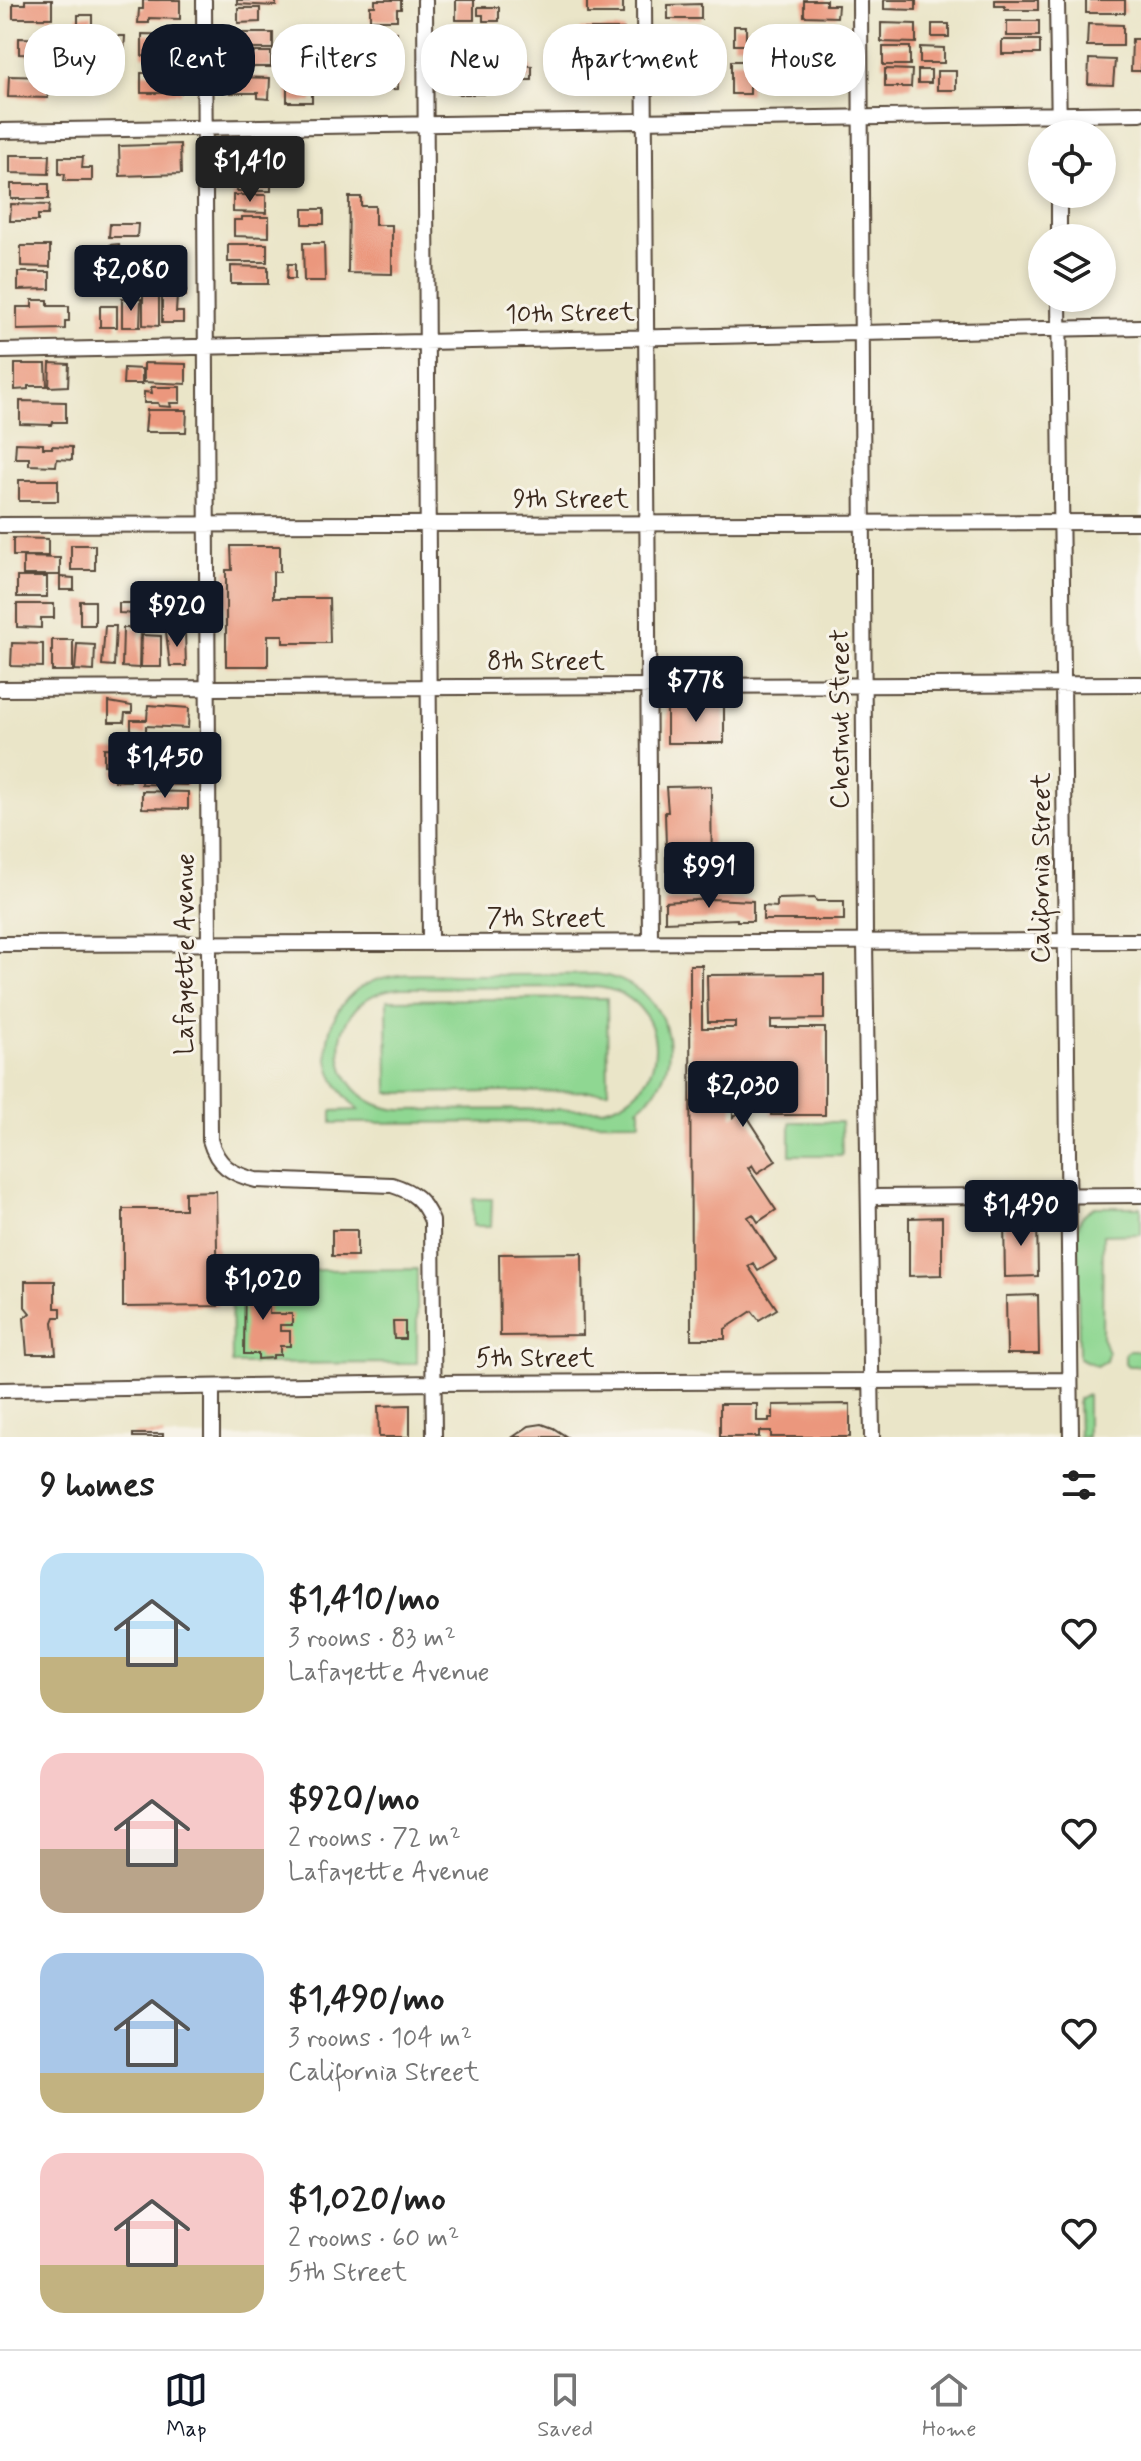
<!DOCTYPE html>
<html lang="en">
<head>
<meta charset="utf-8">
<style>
	:root { --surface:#fff; --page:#f6f6f6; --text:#222; --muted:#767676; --line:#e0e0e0; --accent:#111827 }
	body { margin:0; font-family:Mynerve,sans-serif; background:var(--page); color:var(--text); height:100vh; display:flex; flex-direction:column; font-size:30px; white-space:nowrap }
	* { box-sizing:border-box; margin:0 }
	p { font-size:26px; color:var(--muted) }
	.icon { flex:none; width:44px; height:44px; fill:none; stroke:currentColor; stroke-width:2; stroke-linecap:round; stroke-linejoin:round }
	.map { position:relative; height:1437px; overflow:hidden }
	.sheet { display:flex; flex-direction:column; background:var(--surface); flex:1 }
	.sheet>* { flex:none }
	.top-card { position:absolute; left:24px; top:24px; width:1094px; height:72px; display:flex; gap:16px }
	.tools { position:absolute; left:1028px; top:120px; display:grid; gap:16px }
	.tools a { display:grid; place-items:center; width:88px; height:88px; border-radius:50%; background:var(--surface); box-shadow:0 4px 12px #0003; font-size:40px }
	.price { position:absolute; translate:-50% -68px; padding:0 18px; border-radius:8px; background:var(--accent); color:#fff; font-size:26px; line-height:52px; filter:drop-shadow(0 2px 4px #0008) }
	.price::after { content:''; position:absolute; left:50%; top:48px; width:24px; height:18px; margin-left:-12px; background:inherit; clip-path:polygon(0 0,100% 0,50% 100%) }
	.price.selected { background:#222; color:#fff }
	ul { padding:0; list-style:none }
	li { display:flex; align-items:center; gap:24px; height:200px; padding:0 40px }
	li span { display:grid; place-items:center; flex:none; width:224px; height:160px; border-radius:24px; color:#555 }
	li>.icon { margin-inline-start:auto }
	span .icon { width:96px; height:96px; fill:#fffc; stroke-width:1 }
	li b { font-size:34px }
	h2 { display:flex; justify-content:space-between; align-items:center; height:96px; padding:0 40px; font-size:34px }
	.tag { padding:0 28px; border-radius:32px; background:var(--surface); box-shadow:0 4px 12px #0003; font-size:28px; line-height:72px }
	.tag.selected { background:var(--accent); color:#fff }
	.dock { display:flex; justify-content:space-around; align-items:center; height:112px; border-top:2px solid var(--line); background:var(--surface); font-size:22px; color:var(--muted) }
	.dock a { display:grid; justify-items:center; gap:4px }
	.dock .selected { color:var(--accent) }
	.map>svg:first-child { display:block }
</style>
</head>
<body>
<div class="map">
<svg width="1141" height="1437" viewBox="0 0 1141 1437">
	<rect width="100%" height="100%" fill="#f7f3e8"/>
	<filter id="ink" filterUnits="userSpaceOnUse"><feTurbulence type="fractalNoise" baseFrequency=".0125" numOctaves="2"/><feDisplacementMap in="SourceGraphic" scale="16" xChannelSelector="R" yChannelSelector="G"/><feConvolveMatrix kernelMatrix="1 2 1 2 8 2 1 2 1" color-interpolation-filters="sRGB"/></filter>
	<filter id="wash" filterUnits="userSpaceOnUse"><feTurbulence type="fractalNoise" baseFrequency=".006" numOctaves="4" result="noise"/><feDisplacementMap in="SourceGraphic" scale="32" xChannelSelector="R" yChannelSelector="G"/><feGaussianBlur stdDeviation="1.8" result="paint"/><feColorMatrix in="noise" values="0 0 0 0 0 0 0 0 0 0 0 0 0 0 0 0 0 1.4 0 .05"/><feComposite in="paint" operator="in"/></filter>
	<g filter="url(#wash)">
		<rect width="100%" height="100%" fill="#eae5c8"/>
		<!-- green -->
		<path fill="#8fd792" stroke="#658058" stroke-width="2" fill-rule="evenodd" d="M596,974C667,982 696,1062 638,1108L640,1109V1122L332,1123V1111L359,1110C338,1092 324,1069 328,1040C331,1016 346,993 369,983C396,970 431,975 460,975C506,975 551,975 596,974ZM401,988L595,987C670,993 677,1092 603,1109L401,1110C320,1104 320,994 401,988Z
			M607,998L608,1091L388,1093L387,1000Z
			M790,1122H841L842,1155H790Z
			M473,1199H492L491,1226H473Z
			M1095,1207H1141V1234L1103,1235L1102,1336L1108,1353L1106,1361L1097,1366L1079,1358L1077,1229C1080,1217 1085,1212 1095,1207Z
			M417,1269V1363L232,1364L231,1271Z
			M1129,1351H1141V1366H1128L1125,1363V1354Z
			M1087,1394V1437H1079L1078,1399Z"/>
		<g id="blocks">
			<!-- building -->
			<path fill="#eb977d" d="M25,0H52V18H13V4H25Z
				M143,0H180V19L149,18V23H138L139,9H143Z
				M237,0H276V6L237,4Z
				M375,0H401V9H397V20H370V6H375Z
				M456,0H474V20H456Z
				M587,0H623V14H587Z
				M804,0H826V5H838L837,17L804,16Z
				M884,0H916V10L884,9Z
				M995,0H1038V10H1005V6H995Z
				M1086,0H1125V13H1086Z
				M701,4V19H668V5Z
				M478,7H499V21H483V15H478Z
				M238,8H260V22L238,23Z
				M78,15H92V28H78Z
				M1007,21H1039V36H1007Z
				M881,23L916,24V43L881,42Z
				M932,24H949V37H932Z
				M1088,24L1123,25V46H1087Z
				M734,26H746V45H734Z
				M580,29H624V44H580Z
				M668,29L702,30V47L686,48L703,49L702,66L670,65Z
				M454,31L492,33L491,46L482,45L481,54L453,52Z
				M783,31L836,32L835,50L795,49L796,45H783Z
				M397,32L398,49L360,50L359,33Z
				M232,33H273V49H232Z
				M142,34L182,35V57L142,56Z
				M100,36H125L124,52H100Z
				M19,38L50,39V43L64,44V58H50V55L19,54Z
				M1132,39H1141V71H1131Z
				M1002,40H1040V54H1002Z
				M883,47H910V65H883Z
				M920,47L944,48V63H920Z
				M585,50L624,52L623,70L585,68Z
				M229,52H271V67H229Z
				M552,55L573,56L572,71H552Z
				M1089,59L1115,60L1113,85L1088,84Z
				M731,61H750V94H731Z
				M763,63H777V79H763Z
				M327,64H341V84H327Z
				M519,65L532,66V80H519Z
				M798,68H836V86L798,85Z
				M885,69L912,70L911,87H885Z
				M398,70V89L350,90V71Z
				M918,70H931V83H918Z
				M458,71H483V94H457Z
				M684,71H703L704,89L670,90V74H684Z
				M937,71H956V90H937Z
				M141,73H181V93H141Z
				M9,76L48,77V98L8,97Z
				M231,77L270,78L269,99L258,98V93H230Z
				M292,82H312V102H287V88H292Z
				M180,144L181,174L120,176L119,146Z
				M248,148L261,149V159H270V171L237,170V155H248Z
				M10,155H50L49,174L10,173Z
				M59,157H83L82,168H92V181H64L65,174H59Z
				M237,175L271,176V191H236Z
				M11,184H49V199H11Z
				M233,195H266V213L233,212Z
				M349,197H361V206H375V225H392V274L348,273Z
				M11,204L49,205L48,215H38V221H10Z
				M303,209H324V224H303Z
				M242,217H269V237L234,236V220H242Z
				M110,224H138L137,237H109Z
				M303,243H324L325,281H304Z
				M119,244L120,253L111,254L110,245Z
				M228,244H267V262H228Z
				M21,246H50V267L21,266Z
				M165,258H182V273H165Z
				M288,264H295V279H287Z
				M231,266L268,267V284H231Z
				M18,272H50V289L18,290Z
				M162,286H186V296H177L176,312H183V323H162Z
				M143,288H159V326L143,325Z
				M122,299H141L140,327H122Z
				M32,300H48V306H69V321H65V329L17,330V307H32Z
				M100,306H117V327H100Z
				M50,363L69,364L68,386L49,387Z
				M144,363L186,364V384L144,382Z
				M15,364H46L47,386H28V389L15,390Z
				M124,368L142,369V384H123Z
				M151,387H180V403H170L171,407L159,406L158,403H144V392L152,393Z
				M20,401L66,402V422H53L52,425L20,424Z
				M147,410H187L186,432H145Z
				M16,443L43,444V448H52V446L72,447V460L57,459L56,466L29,465V458H15Z
				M19,480H58V501H19Z
				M13,538L48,539V556H13Z
				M71,545H95V570H71Z
				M231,546H280V572H273V598H329L330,643H283V635H268V666H226V570H232Z
				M23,557L60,558V575H23Z
				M17,577H47V597H17Z
				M60,577L74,578V590H60Z
				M166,600H191V620H166Z
				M80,601H95V625H80Z
				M119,603H138V614L119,613Z
				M17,604H54V618H41V628L17,627Z
				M142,606H158V626H141Z
				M105,626H116L114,666L102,665Z
				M123,628H140L139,668L122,667Z
				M166,632H185L186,666H170Z
				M142,635L161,636V667H141Z
				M52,640H73V671H52Z
				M12,643L43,644V667L11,666Z
				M77,644L95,645L94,671L75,670Z
				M109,702L132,706V713H125L124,722H109Z
				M667,704H724V743H667Z
				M148,705L189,708L188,728L146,726V734H131V720H147Z
				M149,742H185V762H153V756L149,755Z
				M104,748L123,749V766L104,765Z
				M142,768L187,769V785L141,784Z
				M113,769H130V781H114Z
				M711,786L712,878L670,879V871H666V855H669V848L666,847L665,812H668L666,787Z
				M142,791L188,792V809L142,808Z
				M815,898L816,901H844V920H763V906L777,907V899Z
				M711,899L753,901V921H737V919L665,922V902Z
				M690,965H702V1028H735V1022H708L707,975L824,974V1019L771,1020V1028H825V1115H771L770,1087H733V1117L743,1110L776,1161L757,1173L752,1165L748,1168L776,1210L758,1222L753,1214L748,1217L776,1260L758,1271L753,1263L748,1266L777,1309L759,1320L752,1311L725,1329V1339H691Z
				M216,1191L218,1306L123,1307V1209H185V1192Z
				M942,1217V1275L909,1276V1218Z
				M1037,1219L1038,1276L1005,1277L1004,1220Z
				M332,1230H357V1256H332Z
				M582,1253L583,1335L500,1336L499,1254Z
				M245,1278H269V1314H292V1325H280V1331H290V1346H280V1355H273V1358L258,1359V1354H244Z
				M25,1281H55V1308H61V1317H55L53,1322L56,1354H27L24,1318L30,1313L25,1307Z
				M1038,1295L1039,1354H1007L1006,1296Z
				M393,1322H405V1339H394Z
				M720,1404H757V1421H769V1418H773V1405L850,1404V1437H771V1431H759V1437H720Z
				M410,1405V1437H379L378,1406Z
				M542,1424L553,1428L567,1437H513L529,1426Z
				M133,1434H163V1437H133Z"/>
		</g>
	</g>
	<g filter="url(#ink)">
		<use href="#blocks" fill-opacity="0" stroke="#554638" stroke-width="2"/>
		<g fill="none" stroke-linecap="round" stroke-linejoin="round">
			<defs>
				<path id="minor" d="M204,0L210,1140C217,1165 231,1174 256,1180L392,1185C414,1192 423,1200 432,1221L434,1437
					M425,0L430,943
					M644,0L650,942
					M860,0L865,941L872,1437
					M1057,0L1059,134
					M0,131L1141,113
					M1059,194V238
					M1059,298L1071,1437
					M0,351L1141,327
					M0,525L1141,522
					M0,689L1141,684
					M0,944L1141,941
					M871,1197L1141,1195
					M212,1387V1437
					M0,1390L434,1383L1070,1380"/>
			</defs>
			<!-- minor casing -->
			<use href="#minor" stroke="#554638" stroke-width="18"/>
			<!-- minor -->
			<use href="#minor" stroke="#fff" stroke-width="14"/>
		</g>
	</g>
	<g text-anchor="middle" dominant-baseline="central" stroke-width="6" stroke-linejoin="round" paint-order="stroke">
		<!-- street labels -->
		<g font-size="26" fill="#3b2a1e" stroke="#f7f3e8">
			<text transform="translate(570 314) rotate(-1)">10th Street</text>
			<text x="571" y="500">9th Street</text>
			<text x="546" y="662">8th Street</text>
			<text transform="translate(841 719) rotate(-90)">Chestnut Street</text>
			<text transform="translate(1042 868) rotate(-90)">California Street</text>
			<text x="546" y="919">7th Street</text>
			<text transform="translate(186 954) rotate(-90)">Lafayette Avenue</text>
			<text x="535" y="1359">5th Street</text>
		</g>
	</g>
</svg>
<div class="tools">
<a><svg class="icon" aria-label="locate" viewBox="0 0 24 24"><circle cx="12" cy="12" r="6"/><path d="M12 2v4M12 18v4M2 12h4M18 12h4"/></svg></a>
<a><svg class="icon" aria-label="layers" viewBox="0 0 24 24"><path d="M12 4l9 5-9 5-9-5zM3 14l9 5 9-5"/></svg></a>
</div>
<b class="price selected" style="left:250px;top:204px">$1,410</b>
<b class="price" style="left:131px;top:313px">$2,080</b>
<b class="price" style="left:177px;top:649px">$920</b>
<b class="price" style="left:696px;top:724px">$778</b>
<b class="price" style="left:165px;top:800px">$1,450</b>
<b class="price" style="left:709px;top:910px">$991</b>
<b class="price" style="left:743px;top:1129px">$2,030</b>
<b class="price" style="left:1021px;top:1248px">$1,490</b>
<b class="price" style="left:263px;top:1322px">$1,020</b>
<div class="top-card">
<a class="tag">Buy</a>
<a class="tag selected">Rent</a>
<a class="tag">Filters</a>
<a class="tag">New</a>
<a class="tag">Apartment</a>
<a class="tag">House</a>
</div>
</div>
<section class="sheet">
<h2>9 homes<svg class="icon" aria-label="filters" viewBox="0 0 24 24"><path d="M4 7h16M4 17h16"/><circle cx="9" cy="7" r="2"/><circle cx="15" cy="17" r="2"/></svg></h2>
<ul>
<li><span style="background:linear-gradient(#bfe0f5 65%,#c2b280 0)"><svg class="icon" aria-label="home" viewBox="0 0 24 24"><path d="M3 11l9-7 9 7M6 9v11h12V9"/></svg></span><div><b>$1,410/mo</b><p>3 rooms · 83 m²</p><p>Lafayette Avenue</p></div><svg class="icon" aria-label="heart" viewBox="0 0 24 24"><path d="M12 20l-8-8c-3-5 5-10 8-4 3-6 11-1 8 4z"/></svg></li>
<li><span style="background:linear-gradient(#f6c9c9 60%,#b9a48a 0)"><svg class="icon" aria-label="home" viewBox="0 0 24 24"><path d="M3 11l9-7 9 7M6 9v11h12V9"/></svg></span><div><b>$920/mo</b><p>2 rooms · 72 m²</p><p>Lafayette Avenue</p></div><svg class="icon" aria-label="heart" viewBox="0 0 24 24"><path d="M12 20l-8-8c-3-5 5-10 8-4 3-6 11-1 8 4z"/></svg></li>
<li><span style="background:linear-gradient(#a9c7e8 75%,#c2b280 0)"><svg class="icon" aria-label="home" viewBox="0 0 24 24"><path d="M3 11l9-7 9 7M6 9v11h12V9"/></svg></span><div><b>$1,490/mo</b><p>3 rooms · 104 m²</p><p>California Street</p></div><svg class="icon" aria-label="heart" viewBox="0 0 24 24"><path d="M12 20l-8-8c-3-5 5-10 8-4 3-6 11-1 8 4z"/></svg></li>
<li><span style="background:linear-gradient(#f6c9c9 70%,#c2b280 0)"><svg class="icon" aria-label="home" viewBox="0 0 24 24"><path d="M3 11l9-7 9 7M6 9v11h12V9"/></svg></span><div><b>$1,020/mo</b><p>2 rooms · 60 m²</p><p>5th Street</p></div><svg class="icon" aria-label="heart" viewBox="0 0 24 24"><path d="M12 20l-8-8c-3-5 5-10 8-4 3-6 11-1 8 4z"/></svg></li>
</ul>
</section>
<nav class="dock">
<a class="selected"><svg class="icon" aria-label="map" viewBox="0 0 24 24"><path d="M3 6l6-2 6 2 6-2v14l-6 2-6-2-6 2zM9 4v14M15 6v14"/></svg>Map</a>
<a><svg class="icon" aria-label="saved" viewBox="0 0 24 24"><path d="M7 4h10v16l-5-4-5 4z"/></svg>Saved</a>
<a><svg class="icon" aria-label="home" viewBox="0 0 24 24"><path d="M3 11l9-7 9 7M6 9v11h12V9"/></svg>Home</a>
</nav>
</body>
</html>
